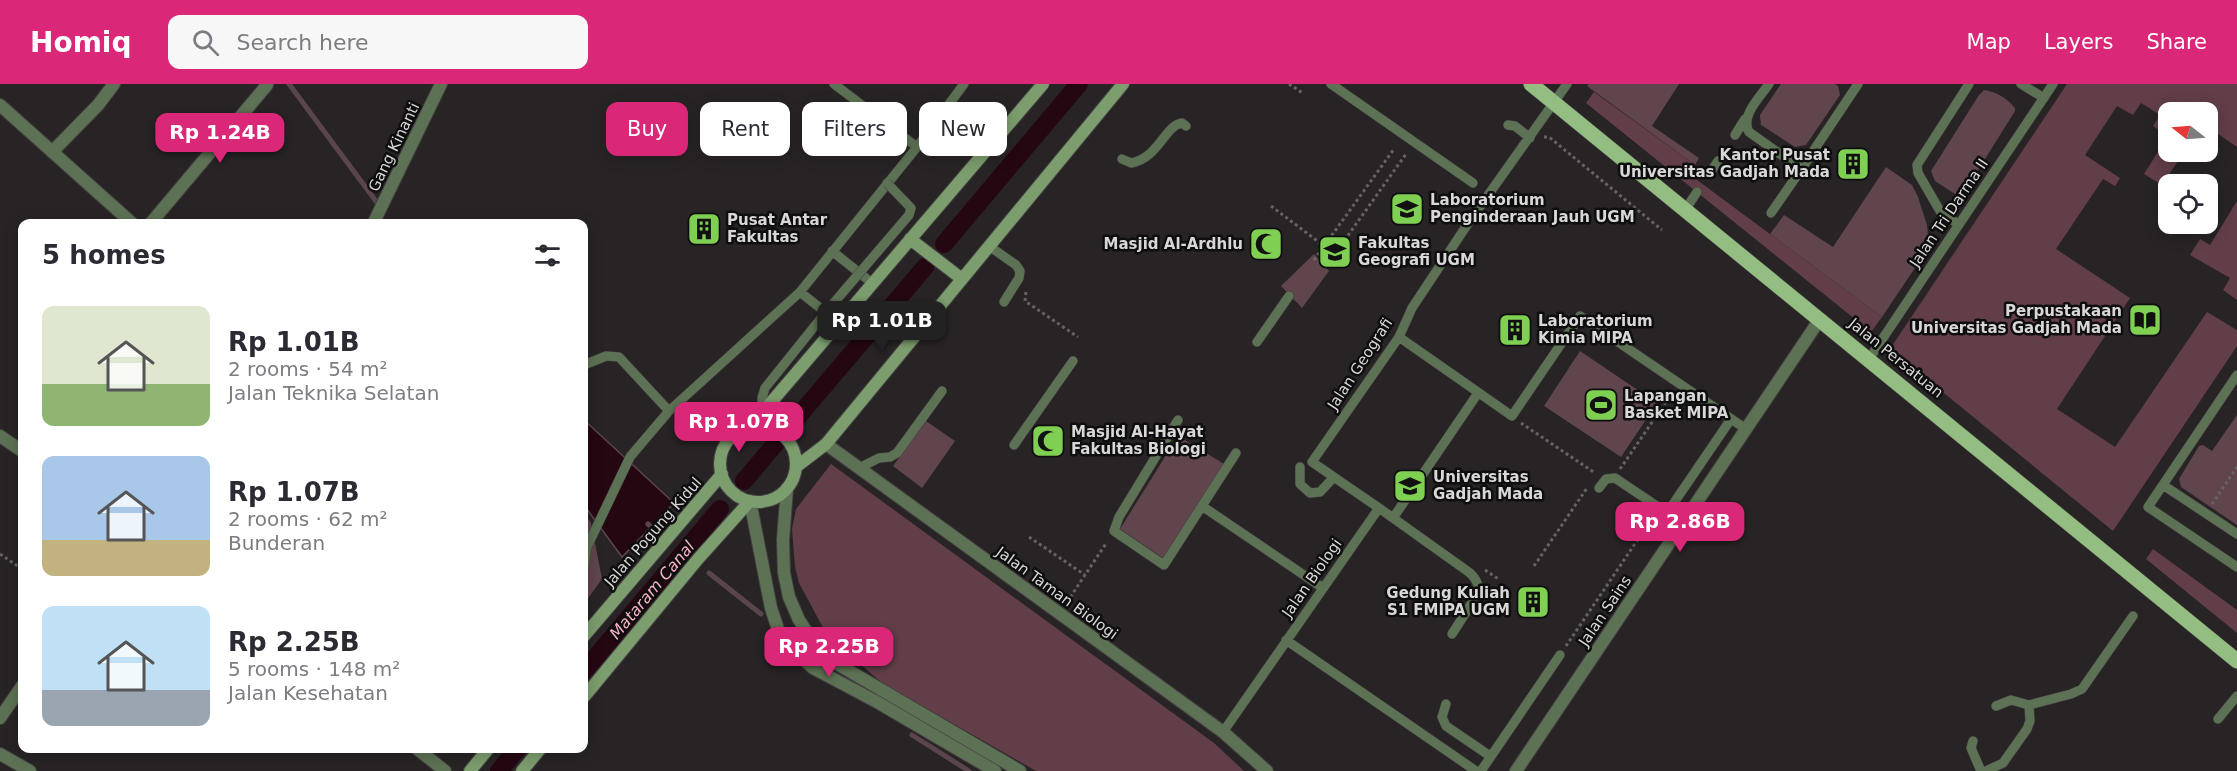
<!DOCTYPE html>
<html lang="en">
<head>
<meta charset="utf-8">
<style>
	:root { --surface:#fff; --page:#f7f7f7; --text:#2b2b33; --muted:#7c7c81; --accent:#db2777 }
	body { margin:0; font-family:"DejaVu Sans",sans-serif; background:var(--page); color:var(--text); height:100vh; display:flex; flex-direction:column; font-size:22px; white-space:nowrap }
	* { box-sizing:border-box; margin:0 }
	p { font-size:20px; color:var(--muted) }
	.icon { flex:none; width:33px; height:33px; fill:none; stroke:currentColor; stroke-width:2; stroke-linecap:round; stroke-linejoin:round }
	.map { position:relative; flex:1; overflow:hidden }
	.panel { position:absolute; left:18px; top:135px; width:570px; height:534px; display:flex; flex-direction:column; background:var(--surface); border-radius:12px; box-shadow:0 3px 15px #0003 }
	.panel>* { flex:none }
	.top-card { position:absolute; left:606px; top:18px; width:570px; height:54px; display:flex; gap:12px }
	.needle { width:39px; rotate:287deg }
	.tools { position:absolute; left:2158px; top:18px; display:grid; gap:12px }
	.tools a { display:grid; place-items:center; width:60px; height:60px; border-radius:12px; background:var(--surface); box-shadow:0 3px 15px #0003; font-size:30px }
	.price { position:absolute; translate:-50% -51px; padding:0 14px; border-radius:12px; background:var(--accent); color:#fff; font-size:20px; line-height:39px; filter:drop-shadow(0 2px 3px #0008) }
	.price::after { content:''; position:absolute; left:50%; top:36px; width:18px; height:14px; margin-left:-9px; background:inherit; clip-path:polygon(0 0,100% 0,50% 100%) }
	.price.active { background:#222; color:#fff }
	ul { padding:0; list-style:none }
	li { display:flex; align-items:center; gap:18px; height:150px; padding:0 24px }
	li span { display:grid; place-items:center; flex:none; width:168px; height:120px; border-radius:12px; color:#555 }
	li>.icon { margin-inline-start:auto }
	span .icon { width:72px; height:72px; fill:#fffc; stroke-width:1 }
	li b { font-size:26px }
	h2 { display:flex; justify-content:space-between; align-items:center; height:72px; padding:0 24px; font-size:26px }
	.pill { padding:0 21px; border-radius:12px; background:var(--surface); box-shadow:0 3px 15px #0003; font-size:21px; line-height:54px }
	.pill.active { background:var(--accent); color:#fff }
	header { display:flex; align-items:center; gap:36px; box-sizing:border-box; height:84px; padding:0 30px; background:var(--accent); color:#fff }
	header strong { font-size:28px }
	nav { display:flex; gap:33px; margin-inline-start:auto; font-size:21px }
	.search { width:420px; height:54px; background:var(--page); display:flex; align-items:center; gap:15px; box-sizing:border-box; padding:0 21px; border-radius:12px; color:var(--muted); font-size:22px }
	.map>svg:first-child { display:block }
</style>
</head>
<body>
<header>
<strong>Homiq</strong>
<div class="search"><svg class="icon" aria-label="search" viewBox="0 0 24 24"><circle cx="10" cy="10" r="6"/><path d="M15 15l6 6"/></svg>Search here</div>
<nav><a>Map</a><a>Layers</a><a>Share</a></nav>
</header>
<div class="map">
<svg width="2237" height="687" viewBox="0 0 2237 687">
	<rect width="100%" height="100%" fill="#282425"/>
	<!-- green -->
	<path fill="#60454c" d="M1589,0H1679L1652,42L1699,74L1695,81L1587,2Z
		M1781,0H1835L1838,2L1840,11L1806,61L1795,63L1761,41L1760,31Z
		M1984,6C1995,7 2008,15 2015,24V27L1965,107L1955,110L1935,97L1931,87L1979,11Z
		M1886,83L1912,101L1918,113L1927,141L1929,163L1882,233L1770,150L1784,131L1833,163Z
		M1314,170L1329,187L1302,224L1281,202Z
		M1580,267L1657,319L1621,373L1544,322Z
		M2237,331V441L2181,403L2179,395L2199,362L2203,361L2212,367Z
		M926,337L955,357L922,404L893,382Z
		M1178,352L1224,380L1163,474L1120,445Z
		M584,428L591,439L602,495L584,520Z"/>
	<!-- forest -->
	<path fill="#623e48" d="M2067,0H2237V63L2208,43V28H2169V68H2184L2162,101L2144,90L2168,52L2153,42L2160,31L2141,19L2133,31L2117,22L2085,71L2120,94L2115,102L2103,95L2056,165L2130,214L2057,325L2115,363L2207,228L2237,246V262L2113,447L1890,265Z
		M1594,8L1695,81L1689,90L1882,233L1871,248L1586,19Z
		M2237,117V216L2223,206L2230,194L2190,171L2200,155L2210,161Z
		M831,380L1214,659L1244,687H1036L882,599L827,551L799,499L795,483L792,445L796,425Z
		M2153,465L2237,526V549L2146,475Z"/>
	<!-- water -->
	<path fill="#250712" stroke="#5b454d" stroke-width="1.5" d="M584,336L674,419L622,473L584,421Z"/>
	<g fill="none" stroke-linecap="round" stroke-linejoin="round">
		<!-- stream -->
		<path stroke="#5b454d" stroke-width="5" d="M289,0L381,124
			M648,440L656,447
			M709,489L761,530
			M912,651L969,687"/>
		<!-- canal -->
		<path stroke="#250712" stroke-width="18" d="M944,160L1079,0
			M796,335L925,183
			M744,397L776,359
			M584,587L720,425
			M499,687L518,664"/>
		<defs>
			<path id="service" d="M1331,0L1473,99
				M1769,0C1760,13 1740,32 1749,48L1790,77C1799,79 1804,78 1810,72L1858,0
				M2021,0L2044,14
				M1508,41L1515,42L1530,54
				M1735,51L1745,35
				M917,63L964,0
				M1122,75L1131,79C1159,74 1165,41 1182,39L1186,42
				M1712,86L1718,77
				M1685,126L1697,108
				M1771,129L1809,74
				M1959,141L1940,127L1918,89L1917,81L1969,0
				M989,162L1016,181L1020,187L1019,194L1004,218
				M832,167L872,199
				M800,208L839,239
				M1399,253L1512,332L1580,232L1746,345
				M1257,258L1289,212
				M1869,275L2053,0
				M584,281L606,272L619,273L669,327
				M2237,291L2148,423L2237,483
				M763,328L762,314L765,304L826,228
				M1178,336L1119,433L1114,447L1164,481L1236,369
				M1014,361L1073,277
				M1300,383V400L1310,409L1320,408L1334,393
				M859,384L879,374L890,373L897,369L942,307
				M2163,401L2237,450
				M1599,404L1606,395L1615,394L1667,429L1731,335
				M1202,422L1323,504
				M1379,424L1470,489C1477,496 1480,502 1477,511L1452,550
				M1393,434L1478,309
				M584,482L587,463L630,373L635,367L669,327L800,208L917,63L834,0
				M1286,556L1476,687
				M1446,620L1442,633L1446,642L1490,672
				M1996,622L2011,616L2029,621
				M2218,635L2237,612
				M1223,648L1379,424L1312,378L1399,253L1412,224L1469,138L1567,0
				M1973,657L1971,664L1981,687
				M1481,687L1560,571
				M1986,687L2003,679L2027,645L2030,637L2029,621L2071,610L2082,605L2133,532"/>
			<path id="minor" d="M0,21L133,140
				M52,68L98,21L114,0
				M150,140L267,1
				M373,140L441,0
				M0,352L22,367
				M826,360L1223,648L1267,687
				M0,634L22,602
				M416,664L445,687
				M0,670L30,687
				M1516,687L1820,235"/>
			<path id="tertiary" d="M787,404L783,456L784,489L789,513L799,536L822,571L1020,687
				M750,417L771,524L778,545L789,562L813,584L877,618L995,687"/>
			<path id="secondary" d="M910,155L962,195
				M720 380a38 38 0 1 1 76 0a38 38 0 1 1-76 0Z
				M750,343L1043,0
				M796,383L826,360L1123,0
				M584,552L722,390
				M584,613L698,475L750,417
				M470,687L489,664
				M522,687L541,664"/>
			<path id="primary" d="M1531,0L2237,577"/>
		</defs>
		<!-- service casing -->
		<use href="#service" stroke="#444142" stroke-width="10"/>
		<!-- minor casing -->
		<use href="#minor" stroke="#444142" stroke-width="14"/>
		<!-- tertiary casing -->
		<use href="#tertiary" stroke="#444142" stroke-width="14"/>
		<!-- secondary casing -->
		<use href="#secondary" stroke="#444142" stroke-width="14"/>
		<!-- primary casing -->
		<use href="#primary" stroke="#444142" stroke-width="16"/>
		<!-- path -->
		<path stroke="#666364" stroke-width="3" stroke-dasharray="3 3" stroke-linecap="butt" d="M1289,0L1304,10
			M1544,53H1549L1662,146
			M1271,122L1324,162
			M1334,171L1406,70
			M1314,176L1394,65
			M1026,208L1025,217L1078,253
			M1521,339L1595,389
			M1620,385L1670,312V308
			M2212,420L2237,383
			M1029,453L1085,491
			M0,470L22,485
			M1534,482L1587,404
			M1485,486L1500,496
			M1067,518L1107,458
			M1566,562L1653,433"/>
		<!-- service -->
		<use href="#service" stroke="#5d7254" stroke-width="9"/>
		<!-- minor -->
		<use href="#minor" stroke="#5d7254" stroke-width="12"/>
		<!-- tertiary -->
		<use href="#tertiary" stroke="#5d7254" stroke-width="12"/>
		<!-- secondary -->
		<use href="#secondary" stroke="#7c9d6e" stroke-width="12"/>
		<!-- primary -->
		<use href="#primary" stroke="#94be81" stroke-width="15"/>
		<defs>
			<path id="service-bridge" d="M826,228L909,131L911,124L887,99"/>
		</defs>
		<!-- service-bridge casing -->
		<use href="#service-bridge" stroke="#444142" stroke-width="10" stroke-linecap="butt"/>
		<!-- service-bridge -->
		<use href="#service-bridge" stroke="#5d7254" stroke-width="9"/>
	</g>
	<!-- icons -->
	<defs>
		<symbol id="building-square" viewBox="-11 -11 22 22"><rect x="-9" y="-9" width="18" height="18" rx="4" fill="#7fd052" stroke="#0f0e0e"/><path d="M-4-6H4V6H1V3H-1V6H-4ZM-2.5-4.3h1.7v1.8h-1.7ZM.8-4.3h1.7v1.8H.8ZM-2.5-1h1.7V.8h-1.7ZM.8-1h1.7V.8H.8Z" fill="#111"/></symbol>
		<symbol id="university-square" viewBox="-11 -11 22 22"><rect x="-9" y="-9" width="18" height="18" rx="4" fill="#7fd052" stroke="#0f0e0e"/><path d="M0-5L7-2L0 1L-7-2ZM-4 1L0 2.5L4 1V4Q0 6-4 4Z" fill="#111"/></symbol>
		<symbol id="mosque-square" viewBox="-11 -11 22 22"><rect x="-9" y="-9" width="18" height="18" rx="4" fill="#7fd052" stroke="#0f0e0e"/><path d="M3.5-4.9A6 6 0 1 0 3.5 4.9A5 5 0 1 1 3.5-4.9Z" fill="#111"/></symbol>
		<symbol id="library-square" viewBox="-11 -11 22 22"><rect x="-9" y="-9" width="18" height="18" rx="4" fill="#7fd052" stroke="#0f0e0e"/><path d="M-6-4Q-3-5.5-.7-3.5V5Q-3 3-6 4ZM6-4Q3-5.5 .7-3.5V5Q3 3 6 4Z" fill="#111"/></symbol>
		<symbol id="stadium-square" viewBox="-11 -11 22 22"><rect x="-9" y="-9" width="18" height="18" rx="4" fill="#7fd052" stroke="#0f0e0e"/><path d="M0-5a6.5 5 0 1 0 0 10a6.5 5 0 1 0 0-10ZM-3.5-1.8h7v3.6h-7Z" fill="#111"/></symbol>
	</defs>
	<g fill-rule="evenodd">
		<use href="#building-square" x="1834" y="61" width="38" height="38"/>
		<use href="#university-square" x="1388" y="106" width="38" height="38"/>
		<use href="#building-square" x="685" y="126" width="38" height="38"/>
		<use href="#mosque-square" x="1247" y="141" width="38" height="38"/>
		<use href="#university-square" x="1316" y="149" width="38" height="38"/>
		<use href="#library-square" x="2126" y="217" width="38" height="38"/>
		<use href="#building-square" x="1496" y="227" width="38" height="38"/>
		<use href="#stadium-square" x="1582" y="302" width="38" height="38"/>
		<use href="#mosque-square" x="1029" y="338" width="38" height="38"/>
		<use href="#university-square" x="1391" y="383" width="38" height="38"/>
		<use href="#building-square" x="1514" y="499" width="38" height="38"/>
	</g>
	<g text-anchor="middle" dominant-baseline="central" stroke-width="5" stroke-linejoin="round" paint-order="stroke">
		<!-- street labels -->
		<g font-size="15" fill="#d9d7d8" stroke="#0f0e0e">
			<text transform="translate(394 63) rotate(-64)">Gang Kinanti</text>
			<text transform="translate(1949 129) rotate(-56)">Jalan Tri Darma II</text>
			<text transform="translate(1896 274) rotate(39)">Jalan Persatuan</text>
			<text transform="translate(1360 280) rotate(-57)">Jalan Geografi</text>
			<text transform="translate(653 448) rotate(-49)">Jalan Pogung Kidul</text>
			<text transform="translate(1312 494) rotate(-55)">Jalan Biologi</text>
			<text transform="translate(1057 509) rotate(36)">Jalan Taman Biologi</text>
			<text transform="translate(1605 527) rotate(-56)">Jalan Sains</text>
		</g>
		<!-- poi labels -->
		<g font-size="15" font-weight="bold" fill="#d9d7d8" stroke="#0f0e0e" text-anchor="start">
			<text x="1830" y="71" text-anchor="end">Kantor Pusat<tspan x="1830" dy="17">Universitas Gadjah Mada</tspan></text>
			<text x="1430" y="116">Laboratorium<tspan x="1430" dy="17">Penginderaan Jauh UGM</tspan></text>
			<text x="727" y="136">Pusat Antar<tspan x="727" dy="17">Fakultas</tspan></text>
			<text x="1358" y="159">Fakultas<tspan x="1358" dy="17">Geografi UGM</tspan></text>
			<text x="1243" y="160" text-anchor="end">Masjid Al-Ardhlu</text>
			<text x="2122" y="227" text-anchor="end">Perpustakaan<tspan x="2122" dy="17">Universitas Gadjah Mada</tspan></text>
			<text x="1538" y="237">Laboratorium<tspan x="1538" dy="17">Kimia MIPA</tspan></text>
			<text x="1624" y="312">Lapangan<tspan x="1624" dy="17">Basket MIPA</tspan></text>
			<text x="1071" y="348">Masjid Al-Hayat<tspan x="1071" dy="17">Fakultas Biologi</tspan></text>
			<text x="1433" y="393">Universitas<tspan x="1433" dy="17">Gadjah Mada</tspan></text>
			<text x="1510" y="509" text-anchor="end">Gedung Kuliah<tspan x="1510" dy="17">S1 FMIPA UGM</tspan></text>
		</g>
		<!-- water labels -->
		<g font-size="16" font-style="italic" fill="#f8b3c6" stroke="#0f0e0e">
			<text transform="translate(652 506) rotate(-50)">Mataram Canal</text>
		</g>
	</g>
</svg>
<div class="tools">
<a><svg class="needle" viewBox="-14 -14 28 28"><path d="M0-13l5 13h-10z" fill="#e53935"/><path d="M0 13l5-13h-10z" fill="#7c7c81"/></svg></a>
<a><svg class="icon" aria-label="locate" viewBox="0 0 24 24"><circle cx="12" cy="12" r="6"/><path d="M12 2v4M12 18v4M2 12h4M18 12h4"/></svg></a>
</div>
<b class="price" style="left:220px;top:80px">Rp 1.24B</b>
<b class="price active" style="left:882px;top:268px">Rp 1.01B</b>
<b class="price" style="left:739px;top:369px">Rp 1.07B</b>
<b class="price" style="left:1680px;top:469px">Rp 2.86B</b>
<b class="price" style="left:829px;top:594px">Rp 2.25B</b>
<div class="top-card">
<a class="pill active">Buy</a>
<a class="pill">Rent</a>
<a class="pill">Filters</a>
<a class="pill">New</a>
</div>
<section class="panel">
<h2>5 homes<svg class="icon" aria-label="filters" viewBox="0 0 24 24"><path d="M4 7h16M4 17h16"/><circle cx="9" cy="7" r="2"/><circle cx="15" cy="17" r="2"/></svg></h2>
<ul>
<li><span style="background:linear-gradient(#dfe7d0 65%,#8fb573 0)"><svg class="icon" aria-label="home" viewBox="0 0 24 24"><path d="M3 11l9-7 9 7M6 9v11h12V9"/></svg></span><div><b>Rp 1.01B</b><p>2 rooms · 54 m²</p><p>Jalan Teknika Selatan</p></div></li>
<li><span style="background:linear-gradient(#a9c7e8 70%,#c2b280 0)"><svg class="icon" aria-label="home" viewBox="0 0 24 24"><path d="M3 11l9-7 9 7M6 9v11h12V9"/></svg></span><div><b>Rp 1.07B</b><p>2 rooms · 62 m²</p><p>Bunderan</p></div></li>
<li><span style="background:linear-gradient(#bfe0f5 70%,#9aa5b1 0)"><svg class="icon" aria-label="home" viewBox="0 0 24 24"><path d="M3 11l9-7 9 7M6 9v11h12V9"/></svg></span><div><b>Rp 2.25B</b><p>5 rooms · 148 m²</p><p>Jalan Kesehatan</p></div></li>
</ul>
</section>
</div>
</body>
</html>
